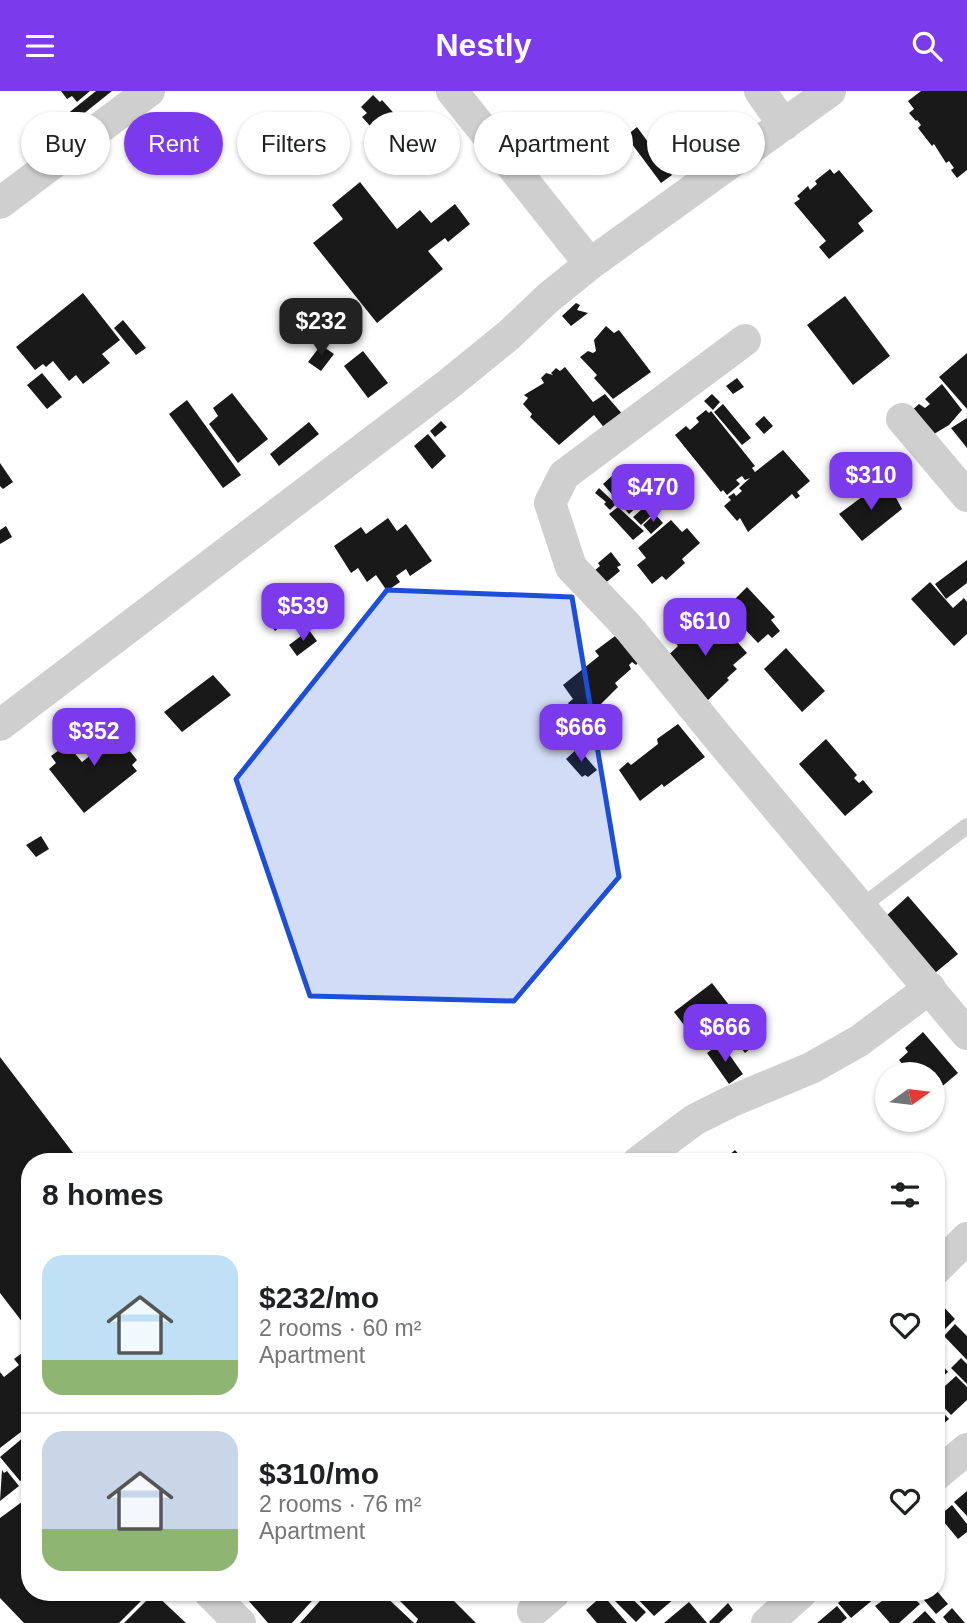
<!DOCTYPE html>
<html lang="en">
<head>
<meta charset="utf-8">
<style>
	:root { --surface:#fff; --page:#f2f2f2; --text:#202124; --muted:#757577; --line:#e0e0e0; --accent:#7c3aed }
	body { margin:0; font-family:Helvetica,sans-serif; background:var(--page); color:var(--text); height:100vh; display:flex; flex-direction:column; font-size:26px; white-space:nowrap }
	* { box-sizing:border-box; margin:0 }
	p { font-size:23px; color:var(--muted) }
	.icon { flex:none; width:38px; height:38px; fill:none; stroke:currentColor; stroke-width:2; stroke-linecap:round; stroke-linejoin:round }
	.map { position:relative; flex:1; overflow:hidden }
	.sheet { position:absolute; left:21px; top:1062px; width:924px; height:448px; display:flex; flex-direction:column; background:var(--surface); border-radius:28px; box-shadow:0 2px 5px #0004 }
	.sheet>* { flex:none }
	.guide { position:absolute; left:21px; top:21px; width:926px; height:63px; display:flex; gap:14px }
	.needle { width:46px; rotate:76deg }
	.tools { position:absolute; left:875px; top:971px; display:grid; gap:14px }
	.tools a { display:grid; place-items:center; width:70px; height:70px; border-radius:50%; background:var(--surface); box-shadow:0 2px 5px #0004; font-size:35px }
	.price { position:absolute; translate:-50% -60px; padding:0 16px; border-radius:14px; background:var(--accent); color:#fff; font-size:23px; line-height:46px; filter:drop-shadow(0 2px 4px #0008) }
	.price::after { content:''; position:absolute; left:50%; top:42px; width:21px; height:16px; margin-left:-10px; background:inherit; clip-path:polygon(0 0,100% 0,50% 100%) }
	.price.current { background:#222; color:#fff }
	ul { padding:0; list-style:none }
	li { display:flex; align-items:center; gap:21px; height:175px; padding:0 21px }
	li+li { border-top:2px solid var(--line) }
	li span { display:grid; place-items:center; flex:none; width:196px; height:140px; border-radius:21px; color:#555 }
	li>.icon { margin-inline-start:auto }
	span .icon { width:84px; height:84px; fill:#fffc; stroke-width:1 }
	li b { font-size:30px }
	h2 { display:flex; justify-content:space-between; align-items:center; height:84px; padding:0 21px; font-size:30px }
	.tag { padding:0 24px; border-radius:32px; background:var(--surface); box-shadow:0 2px 5px #0004; font-size:24px; line-height:63px }
	.tag.current { background:var(--accent); color:#fff }
	header { display:flex; justify-content:space-between; align-items:center; height:91px; padding:0 21px; background:var(--accent); color:#fff; font-size:32px; font-weight:700 }
	.map>svg:first-child { display:block }
</style>
</head>
<body>
<header><svg class="icon" aria-label="menu" viewBox="0 0 24 24"><path d="M4 6h16M4 12h16M4 18h16"/></svg>Nestly<svg class="icon" aria-label="search" viewBox="0 0 24 24"><circle cx="10" cy="10" r="6"/><path d="M15 15l6 6"/></svg></header>
<div class="map">
<svg width="967" height="1532" viewBox="0 0 967 1532">
	<rect width="100%" height="100%" fill="#fff"/>
	<!-- building -->
	<path fill="#191919" d="M61,0H90L77,11L72,5L67,8Z
		M96,0H112L72,32L66,24Z
		M921,0H967V79L957,87L951,79L954,77L949,70L946,72L934,53L932,55L918,37L921,34L917,29L916,30L909,22L914,18L908,10Z
		M373,4L380,11L382,9L400,29L381,47L362,26L367,22L361,16Z
		M699,22L706,30L703,31L715,45L711,48L718,55L709,63L701,54L698,57L681,37Z
		M637,36L672,84L661,92L626,45Z
		M680,48L692,64L672,80L659,64Z
		M830,78L834,83L839,79L873,120L858,132L864,140L829,168L819,156L826,150L794,112L800,108L797,105L808,95L810,99L817,93L815,90Z
		M360,91L397,138L420,119L431,132L455,113L470,133L448,151L445,147L428,160L443,178L377,232L313,152L343,128L332,114Z
		M83,202L120,249L102,263L110,272L83,293L76,284L69,290L53,270L46,276L43,273L35,279L16,256Z
		M845,205L890,265L853,294L807,234Z
		M576,212L580,214L577,219L588,222L571,235L562,225Z
		M123,229L146,257L136,264L114,237Z
		M606,235L614,242L619,239L651,281L613,308L594,287L597,284L580,266L588,260L593,262L596,260L594,249Z
		M321,254L334,263L321,280L308,271Z
		M363,260L388,292L368,307L344,275Z
		M967,262V318L939,286Z
		M565,276L593,311L605,303L624,325L606,339L594,324L559,354L530,326L532,323L523,313L528,307L524,304L544,292L541,287L546,282L553,284L551,282L556,277L560,280Z
		M42,282L62,306L47,318L27,294Z
		M737,287L744,296L733,303L726,295Z
		M942,293L962,319L949,334L929,346L910,321L919,313L925,317L930,313L925,308Z
		M232,302L268,348L238,372L209,333L218,325L213,317Z
		M712,303L720,311L713,319L704,310Z
		M187,309L241,384L223,397L169,323Z
		M723,313L751,347L742,354L714,321Z
		M706,319L709,322L711,320L755,375L752,377L755,381L783,359L810,390L797,401L800,405L796,408L792,403L748,441L740,427L737,430L724,415L731,409L728,406L734,402L736,405L742,400L739,397L750,387L745,389L742,385L736,389L740,393L727,404L723,399L721,401L675,344L686,335L690,339L699,331L696,327Z
		M764,325L773,335L764,343L755,333Z
		M967,327V357L951,337Z
		M441,330L447,336L435,346L430,340Z
		M309,331L319,343L279,375L270,363Z
		M428,343L446,365L432,378L414,355Z
		M0,372L13,391L3,398L0,395Z
		M630,375L657,403L654,406L652,404L643,413L631,401L633,398L620,384Z
		M613,384L639,414L629,423L603,393Z
		M878,394L893,401L902,418L862,450L839,423Z
		M599,397L616,413L610,419L604,413L606,411L595,402Z
		M651,410L658,418L641,434L633,426Z
		M618,416L644,440L633,449L609,423Z
		M655,423L663,432L651,443L643,434Z
		M388,427L397,440L406,433L432,470L410,485L406,478L396,485L400,491L387,500L376,484L367,491L358,477L351,482L334,455L361,436L366,443Z
		M671,429L682,441L687,437L700,452L682,468L685,472L666,489L662,485L652,493L637,474L646,467L638,457Z
		M6,435L12,446L0,453V439Z
		M611,461L621,474L617,476L620,480L598,498L588,485L600,475L598,472Z
		M967,469V492L946,508L935,493Z
		M930,491L953,517L964,507L967,511V543L954,555L911,508Z
		M747,496L775,526L771,529L780,540L772,547L768,543L758,552L739,532L744,528L730,513Z
		M278,514L289,528L275,540L264,526Z
		M717,528L747,562L733,574L737,578L727,587L729,589L707,610L661,571L678,555L675,551L696,532L703,540Z
		M309,539L317,550L297,565L289,554Z
		M615,545L640,570L636,574L632,571L629,574L631,578L615,592L618,596L597,617L601,621L589,633L568,612L573,608L563,594L599,565L595,560Z
		M786,557L825,600L802,621L764,578Z
		M213,584L231,604L182,641L164,621Z
		M678,633L705,666L664,696L662,693L640,710L619,679L628,671L631,674L658,653L657,648Z
		M96,635L103,644L111,637L137,669L132,674L137,680L84,722L49,678L56,672L51,665L67,653L82,671L97,659L93,653L86,659L78,649Z
		M826,648L857,684L854,687L859,692L863,689L873,701L845,725L799,673Z
		M578,657L597,679L588,686L585,684L582,686L566,668Z
		M41,745L49,758L36,766L26,754Z
		M908,805L958,863L935,882L886,825Z
		M712,892L739,927L701,956L674,921Z
		M744,933L758,951L745,962L730,943Z
		M923,941L958,982L933,1003V984H911L899,969L908,961L905,957Z
		M721,952L743,983L729,993L707,962Z
		M0,966L80,1071H30V1241L0,1202Z
		M735,1059L745,1071H721Z
		M939,1211L955,1228L941,1242L936,1238V1214Z
		M955,1233L967,1245V1269L944,1245Z
		M30,1256V1334L0,1357V1281L4,1286L19,1274L14,1268Z
		M936,1266L948,1281L936,1291Z
		M961,1267L967,1273V1293L951,1277Z
		M956,1285L967,1296V1309L951,1324L936,1308V1303Z
		M936,1314L949,1328L936,1339Z
		M30,1341V1384L20,1390L0,1366Z
		M2,1379L4,1382L7,1380L19,1395L0,1410Z
		M967,1400V1425L954,1411Z
		M30,1405V1502H149L119,1532H24L0,1507V1427Z
		M952,1414L967,1433V1441L958,1448L939,1425Z
		M936,1499L948,1513L936,1523L918,1502H936Z
		M154,1502L186,1532H124Z
		M242,1502H319L292,1532H268Z
		M327,1502H382L414,1532H300Z
		M396,1502H446L476,1532H416L418,1528L394,1504Z
		M607,1502H626L646,1521L636,1531Z
		M632,1502H670L675,1507L654,1525Z
		M850,1502H881L851,1527L838,1512Z
		M893,1502H909L920,1513L899,1532H890L875,1515Z
		M603,1504L627,1532H597L586,1519Z
		M689,1511L707,1532H664Z
		M728,1512L733,1519L719,1532H710L709,1531Z
		M837,1515L847,1527L841,1532H817Z
		M952,1517L965,1532H948L943,1526Z
		M925,1520L936,1532H912Z"/>
	<g fill="none" stroke-linecap="round" stroke-linejoin="round">
		<!-- lane -->
		<path stroke="#cfcfcf" stroke-width="16" d="M861,816L967,735"/>
		<!-- street -->
		<path stroke="#cfcfcf" stroke-width="32" d="M452,0L590,173
			M760,0L784,34
			M0,112L149,0
			M745,249L564,384L550,412L571,476L629,537L716,644L967,943
			M902,328L967,405
			M0,634L450,292L509,244L548,207L590,173L830,0
			M638,1071L694,1029L732,1010L811,977L859,950L930,897
			M936,1178L967,1147
			M936,1384L967,1358
			M210,1502L240,1532
			M533,1520L554,1502
			M767,1532L801,1502"/>
	</g>
	<!-- marked area -->
	<path fill="#1d4ed8" fill-opacity="0.2" stroke="#1d4ed8" stroke-width="5" stroke-linejoin="round" d="M387,499L572,506L619,786L514,910L310,905L236,688Z"/>
</svg>
<div class="tools">
<a><svg class="needle" viewBox="-14 -14 28 28"><path d="M0-13l5 13h-10z" fill="#e53935"/><path d="M0 13l5-13h-10z" fill="#757577"/></svg></a>
</div>
<b class="price current" style="left:321px;top:267px">$232</b>
<b class="price" style="left:871px;top:421px">$310</b>
<b class="price" style="left:653px;top:433px">$470</b>
<b class="price" style="left:303px;top:552px">$539</b>
<b class="price" style="left:705px;top:567px">$610</b>
<b class="price" style="left:581px;top:673px">$666</b>
<b class="price" style="left:94px;top:677px">$352</b>
<b class="price" style="left:725px;top:973px">$666</b>
<div class="guide">
<a class="tag">Buy</a>
<a class="tag current">Rent</a>
<a class="tag">Filters</a>
<a class="tag">New</a>
<a class="tag">Apartment</a>
<a class="tag">House</a>
</div>
<section class="sheet">
<h2>8 homes<svg class="icon" aria-label="filters" viewBox="0 0 24 24"><path d="M4 7h16M4 17h16"/><circle cx="9" cy="7" r="2"/><circle cx="15" cy="17" r="2"/></svg></h2>
<ul>
<li><span style="background:linear-gradient(#bfe0f5 75%,#8fb573 0)"><svg class="icon" aria-label="home" viewBox="0 0 24 24"><path d="M3 11l9-7 9 7M6 9v11h12V9"/></svg></span><div><b>$232/mo</b><p>2 rooms · 60 m²</p><p>Apartment</p></div><svg class="icon" aria-label="heart" viewBox="0 0 24 24"><path d="M12 20l-8-8c-3-5 5-10 8-4 3-6 11-1 8 4z"/></svg></li>
<li><span style="background:linear-gradient(#c9d6e8 70%,#8fb573 0)"><svg class="icon" aria-label="home" viewBox="0 0 24 24"><path d="M3 11l9-7 9 7M6 9v11h12V9"/></svg></span><div><b>$310/mo</b><p>2 rooms · 76 m²</p><p>Apartment</p></div><svg class="icon" aria-label="heart" viewBox="0 0 24 24"><path d="M12 20l-8-8c-3-5 5-10 8-4 3-6 11-1 8 4z"/></svg></li>
</ul>
</section>
</div>
</body>
</html>
